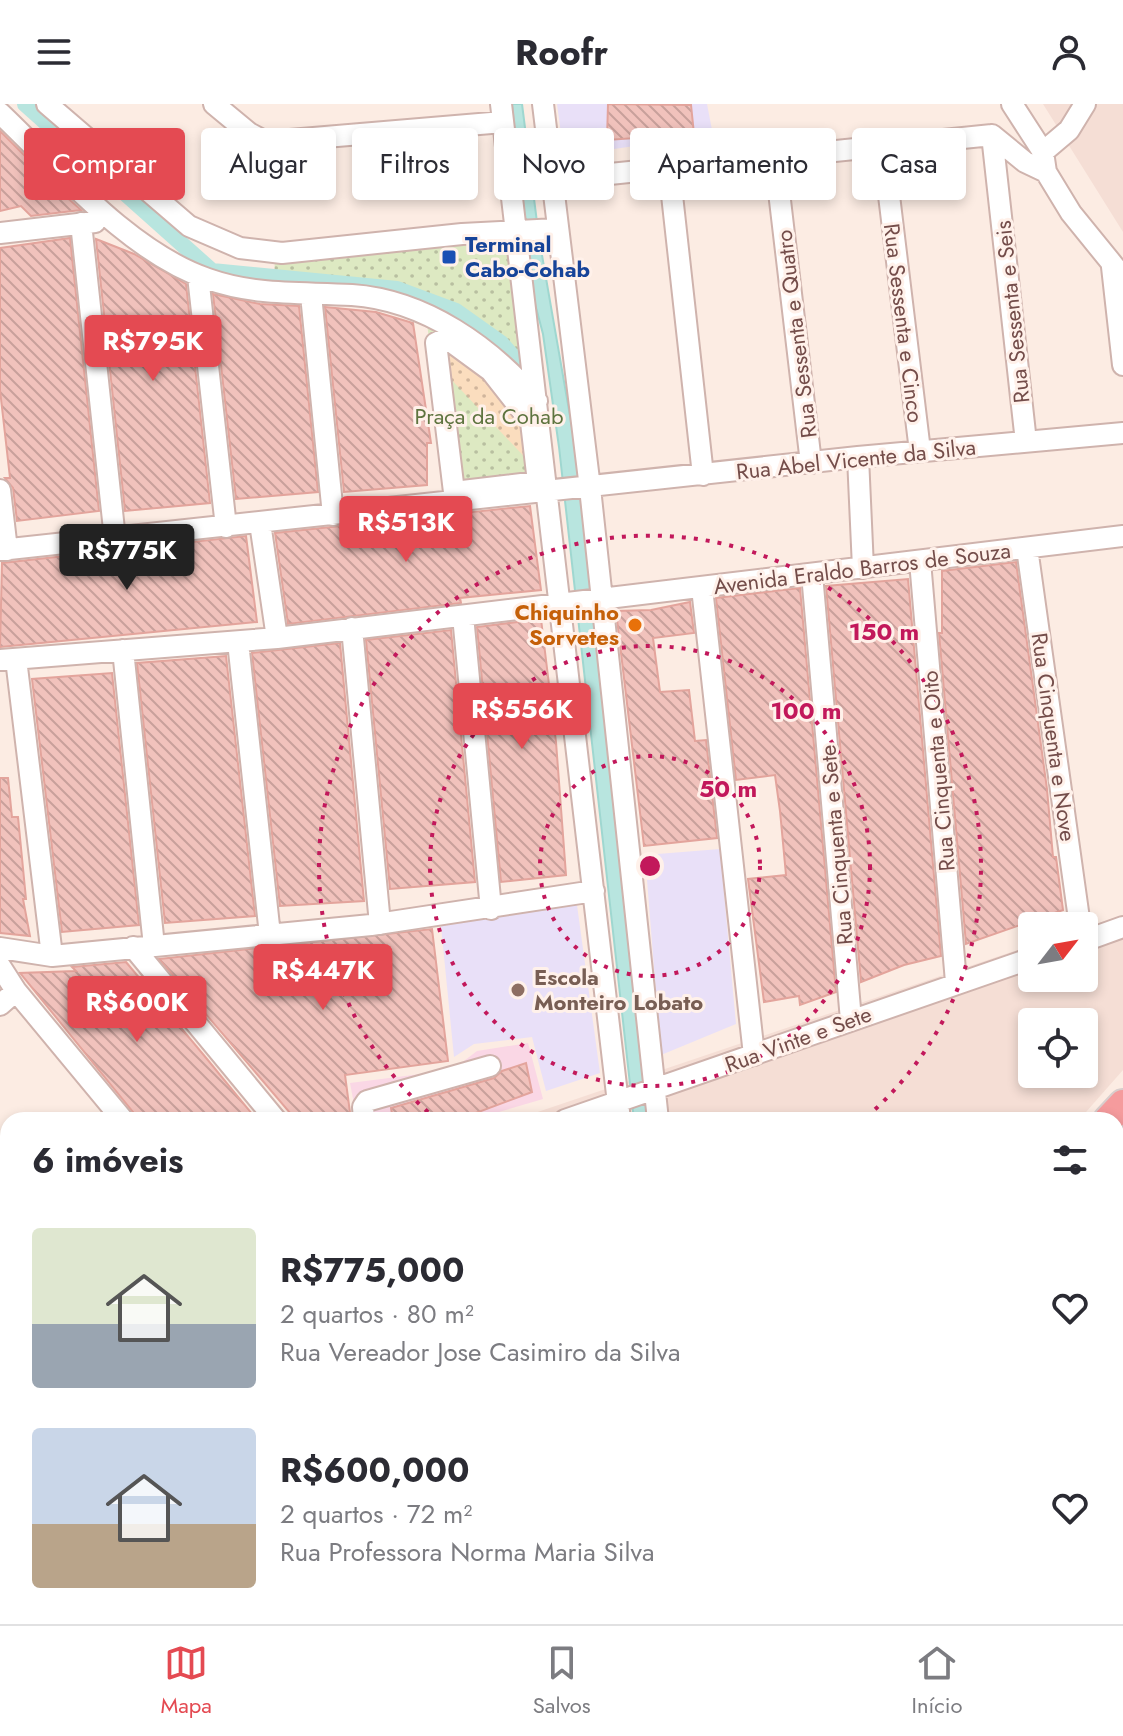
<!DOCTYPE html>
<html lang="pt">
<head>
<meta charset="utf-8">
<style>
	:root { --surface:#fff; --page:#f2f2f3; --text:#2b2b33; --muted:#7c7c81; --line:#e1e1e2; --accent:#e44a52 }
	body { margin:0; font-family:Jost,sans-serif; background:var(--page); color:var(--text); height:100vh; display:flex; flex-direction:column; font-size:30px; white-space:nowrap }
	* { box-sizing:border-box; margin:0 }
	p { font-size:26px; color:var(--muted) }
	.icon { flex:none; width:44px; height:44px; fill:none; stroke:currentColor; stroke-width:2; stroke-linecap:round; stroke-linejoin:round }
	.map { position:relative; flex:1; overflow:hidden }
	.panel { position:absolute; left:0px; top:1008px; width:1124px; height:512px; display:flex; flex-direction:column; background:var(--surface); border-radius:24px 24px 0 0; box-shadow:0 4px 12px #0003 }
	.panel>* { flex:none }
	.hud { position:absolute; left:24px; top:24px; width:1076px; height:72px; display:flex; gap:16px }
	.needle { width:52px; rotate:59deg }
	.tools { position:absolute; left:1018px; top:808px; display:grid; gap:16px }
	.tools a { display:grid; place-items:center; width:80px; height:80px; border-radius:8px; background:var(--surface); box-shadow:0 4px 12px #0003; font-size:40px }
	.price { position:absolute; translate:-50% -68px; padding:0 18px; border-radius:8px; background:var(--accent); color:#fff; font-size:26px; line-height:52px; filter:drop-shadow(0 2px 4px #0008) }
	.price::after { content:''; position:absolute; left:50%; top:48px; width:24px; height:18px; margin-left:-12px; background:inherit; clip-path:polygon(0 0,100% 0,50% 100%) }
	.price.selected { background:#222; color:#fff }
	ul { padding:0; list-style:none }
	li { display:flex; align-items:center; gap:24px; height:200px; padding:0 32px }
	li span { display:grid; place-items:center; flex:none; width:224px; height:160px; border-radius:8px; color:#555 }
	li>.icon { margin-inline-start:auto }
	span .icon { width:96px; height:96px; fill:#fffc; stroke-width:1 }
	li b { font-size:34px }
	h2 { display:flex; justify-content:space-between; align-items:center; height:96px; padding:0 32px; font-size:34px }
	.tag { padding:0 28px; border-radius:8px; background:var(--surface); box-shadow:0 4px 12px #0003; font-size:28px; line-height:72px }
	.tag.selected { background:var(--accent); color:#fff }
	header { display:flex; justify-content:space-between; align-items:center; height:104px; padding:0 32px; background:var(--surface); font-size:36px; font-weight:700 }
	.tabs { display:flex; justify-content:space-around; align-items:center; height:112px; border-top:2px solid var(--line); background:var(--surface); font-size:22px; color:var(--muted) }
	.tabs a { display:grid; justify-items:center; gap:4px }
	.tabs .selected { color:var(--accent) }
	.map>svg:first-child { display:block }
</style>
</head>
<body>
<header><svg class="icon" aria-label="menu" viewBox="0 0 24 24"><path d="M4 6h16M4 12h16M4 18h16"/></svg>Roofr<svg class="icon" aria-label="person" viewBox="0 0 24 24"><circle cx="12" cy="8" r="4"/><path d="M4 21q1-7 8-7t8 7"/></svg></header>
<div class="map">
<svg width="1123" height="1520" viewBox="0 0 1123 1520">
	<defs>
		<pattern id="green-dots" width="8" height="8" patternUnits="userSpaceOnUse" patternTransform="scale(2)"><rect width="8" height="8" fill="#dde9c2"/><path d="M2 2h.1M6 6h.1" fill="none" stroke="#b8bfa0" stroke-width="1.8" stroke-linecap="round"/></pattern>
		<pattern id="forest-firs" width="22" height="20" patternUnits="userSpaceOnUse" patternTransform="scale(2)"><rect width="22" height="20" fill="#dde9c2"/><path d="M5 1l3.5 6h-7zM16 11l3.5 6h-7z" fill="#b8bfa0"/></pattern>
		<pattern id="sand-dots" width="8" height="8" patternUnits="userSpaceOnUse" patternTransform="scale(2)"><rect width="8" height="8" fill="#fbddbe"/><path d="M2 2h.1M6 6h.1" fill="none" stroke="#d0b59c" stroke-width="1.8" stroke-linecap="round"/></pattern>
		<pattern id="building-back-hatch" width="6" height="6" patternUnits="userSpaceOnUse" patternTransform="scale(2)"><rect width="6" height="6" fill="#f1c2bc"/><path d="M-1 5l2 2M0 0l6 6M5-1l2 2" fill="none" stroke="#c8a09b"/></pattern>
	</defs>
	<rect width="100%" height="100%" fill="#fcece3"/>
	<!-- residential -->
	<path fill="#f5ded5" fill-rule="evenodd" d="M1043,0H1123V128Z
		M1123,811V966L1079,1016H514L1032,841V874H1084V824ZM1032,918H1084V970H1032Z
		M1123,1039V1520H675L682,1512H1116V1047Z"/>
	<!-- industrial -->
	<path fill="#ebe1de" d="M1116,1141L1123,1148V1499L1116,1493Z"/>
	<!-- education -->
	<path fill="#e9e0f8" d="M557,0H707L713,31L564,52Z
		M720,745L736,920L661,951L645,751Z
		M577,801L600,969L546,987L532,933L474,940L454,953L441,822Z"/>
	<!-- medical -->
	<path fill="#fad7e5" d="M528,939L543,995L472,1016H357L350,979L452,966L477,947Z"/>
	<!-- green -->
	<path fill="url(#green-dots)" d="M506,135L546,378L449,395L425,203L369,176L274,179L275,150Z
		M351,1512H524L527,1520H346L344,1518Z"/>
	<!-- forest -->
	<path fill="url(#forest-firs)" d="M8,1219V1512H299L292,1520H0V1222Z"/>
	<!-- sand -->
	<path fill="url(#sand-dots)" d="M442,241L481,268L523,318L533,362L446,270Z"/>
	<!-- water -->
	<path fill="#b8e5df" stroke="#9fd7d0" stroke-width="2" d="M512,0H522L539,134L581,375L652,1016H634L559,343L543,230L534,196L525,137Z"/>
	<g fill="none" stroke-linecap="round" stroke-linejoin="round">
		<!-- canal -->
		<path stroke="#b8e5df" stroke-width="16" d="M25,0L212,167L397,185L456,207L501,239L522,263"/>
	</g>
	<!-- building -->
	<path fill="url(#building-back-hatch)" stroke="#e3a49c" stroke-width="2" d="M608,0L691,1L694,30L607,36Z
		M0,27L62,89L81,106L31,112L21,102L0,107Z
		M70,134L99,407L17,417L13,384L5,374H10L0,286V144Z
		M96,135L134,150L186,180L210,399L125,407Z
		M213,190L260,200L299,202L318,388L236,395Z
		M325,203L376,208L413,219L431,339H427V381L344,388Z
		M530,402L541,486L460,494L461,499L288,520L275,429Z
		M246,432L257,518L0,543L2,459Z
		M1016,458L1047,685L1053,753H1056L1063,806L966,840L939,529H942V467Z
		M908,475L941,852L904,861L861,878L826,482Z
		M800,484L836,888L800,901L799,892L764,898L748,775L786,771L780,707L775,671L736,676L716,494Z
		M690,498L694,529L653,534L660,588L689,586L695,637L706,636L717,734L644,742L616,507L651,506Z
		M541,515L556,638L566,771L501,778L477,523Z
		M451,526L475,778L390,785L366,536Z
		M340,539L364,797L280,802L252,549Z
		M226,552L255,812L165,819L137,559Z
		M112,569L139,821L62,828L32,575Z
		M0,674H8L12,713H18L26,795H23L30,832L0,829Z
		M432,825L448,957L345,971L351,1016H296L159,855Z
		M126,858L207,955L257,1016H136L133,1008L20,869L76,867L72,863Z
		M526,959L532,988L457,1016H393L391,1004L494,974L502,967Z"/>
	<g fill="none" stroke-linecap="round" stroke-linejoin="round">
		<defs>
			<path id="minor" d="M47,0L189,122L240,144L282,149L462,130L557,125
				M214,0L249,29L266,38L503,18
				M501,0L620,1016
				M543,0L590,384L658,1016
				M1012,0L1043,48L1046,68L1071,109L1123,173
				M0,9C60,66 129,148 208,175C256,192 302,188 352,191C425,196 491,243 537,297
				M992,31L1026,338
				M883,42L920,347
				M1043,48L1069,26L1085,0
				M775,54L811,359
				M669,64L703,371
				M551,76L992,31L1025,58L1046,68
				M81,119L115,435
				M0,129L95,118
				M1112,163L1123,261
				M198,172L226,423
				M311,191L333,411
				M446,234L491,267L531,318L538,378L454,388L436,239Z
				M858,353L863,464
				M0,386L7,446
				M260,419L277,534
				M1027,444L1080,822
				M0,446L858,353L1123,329
				M920,457L956,878
				M812,470L851,916
				M702,484L754,951
				M463,512L491,805
				M352,524L380,820
				M238,538L270,831
				M123,546L154,842
				M16,555L52,852
				M0,556L277,534L1123,432
				M1084,837L1123,823
				M133,843L276,1016
				M0,844L52,852L371,821L594,787
				M0,862L16,887L123,1016
				M0,901L16,887
				M364,1016L363,1003L367,997L490,962
				M565,1016L1032,854
				M0,1098L8,1093
				M1116,1170L1123,1176
				M0,1214L8,1211
				M1052,1512L1061,1520
				M320,1520L327,1512
				M874,1520L881,1512"/>
			<path id="major" d="M1116,1084L1123,1078
				M707,1512L714,1520"/>
			<path id="highway" d="M1108,1016L1123,1000
				M1116,1058L1123,1050
				M552,1520L556,1512
				M639,1520V1512
				M678,1520L686,1512"/>
		</defs>
		<!-- minor casing -->
		<use href="#minor" stroke="#cfb3ad" stroke-width="24"/>
		<!-- major casing -->
		<use href="#major" stroke="#d8cdcc" stroke-width="28"/>
		<!-- highway casing -->
		<use href="#highway" stroke="#d8cdcc" stroke-width="32"/>
		<!-- minor -->
		<use href="#minor" stroke="#fff" stroke-width="20"/>
		<!-- major -->
		<use href="#major" stroke="#fabd9d" stroke-width="24"/>
		<!-- highway -->
		<use href="#highway" stroke="#f59b9d" stroke-width="28"/>
	</g>
	<!-- distance rings -->
	<g fill="none" stroke="#c2185b" stroke-width="4" stroke-dasharray="4 8">
		<circle cx="650" cy="762" r="110"/>
		<circle cx="650" cy="762" r="220"/>
		<path d="M437 1016A331 331 0 1 1 863 1016"/>
	</g>
	<!-- markers -->
	<rect fill="#1a4fb4" stroke="#fff1ea" stroke-width="3" x="441" y="145" width="16" height="16" rx="4"/>
	<circle fill="#e8710a" stroke="#fff1ea" stroke-width="3" cx="635" cy="521" r="8"/>
	<circle fill="#8d6e63" stroke="#fff1ea" stroke-width="3" cx="518" cy="886" r="8"/>
	<g text-anchor="middle" dominant-baseline="central" stroke-width="6" stroke-linejoin="round" paint-order="stroke">
		<!-- transit labels -->
		<g font-size="22" font-weight="bold" fill="#164399" stroke="#fff1ea" text-anchor="start">
			<text x="465" y="140">Terminal<tspan x="465" dy="25">Cabo-Cohab</tspan></text>
		</g>
		<!-- street labels -->
		<g font-size="22" fill="#744d4a" stroke="#fff1ea">
			<text transform="translate(1012 208) rotate(-96)">Rua Sessenta e Seis</text>
			<text transform="translate(904 219) rotate(83)">Rua Sessenta e Cinco</text>
			<text transform="translate(796 230) rotate(-97)">Rua Sessenta e Quatro</text>
			<text transform="translate(856 355) rotate(-6)">Rua Abel Vicente da Silva</text>
			<text transform="translate(862 464) rotate(-7)">Avenida Eraldo Barros de Souza</text>
			<text transform="translate(1054 633) rotate(82)">Rua Cinquenta e Nove</text>
			<text transform="translate(938 667) rotate(-95)">Rua Cinquenta e Oito</text>
			<text transform="translate(836 741) rotate(-95)">Rua Cinquenta e Sete</text>
			<text transform="translate(798 935) rotate(-20)">Rua Vinte e Sete</text>
		</g>
		<!-- park labels -->
		<g font-size="22" fill="#5e743f" stroke="#fff1ea">
			<text x="489" y="312">Praça da Cohab</text>
		</g>
		<!-- food labels -->
		<g font-size="22" font-weight="bold" fill="#c56008" stroke="#fff1ea" text-anchor="end">
			<text x="619" y="508">Chiquinho<tspan x="619" dy="25">Sorvetes</tspan></text>
		</g>
		<!-- education labels -->
		<g font-size="22" font-weight="bold" fill="#785e54" stroke="#fff1ea" text-anchor="start">
			<text x="534" y="873">Escola<tspan x="534" dy="25">Monteiro Lobato</tspan></text>
		</g>
	</g>
	<circle cx="650" cy="762" r="12" fill="#c2185b" stroke="#fff1ea" stroke-width="4"/>
	<g font-size="24" text-anchor="middle" font-weight="bold" fill="#c2185b" stroke="#fff1ea" stroke-width="6" stroke-linejoin="round" paint-order="stroke">
		<text x="884" y="536">150 m</text>
		<text x="806" y="615">100 m</text>
		<text x="728" y="693">50 m</text>
	</g>
</svg>
<div class="tools">
<a><svg class="needle" viewBox="-14 -14 28 28"><path d="M0-13l5 13h-10z" fill="#e53935"/><path d="M0 13l5-13h-10z" fill="#7c7c81"/></svg></a>
<a><svg class="icon" aria-label="locate" viewBox="0 0 24 24"><circle cx="12" cy="12" r="6"/><path d="M12 2v4M12 18v4M2 12h4M18 12h4"/></svg></a>
</div>
<b class="price" style="left:153px;top:279px">R$795K</b>
<b class="price" style="left:406px;top:460px">R$513K</b>
<b class="price selected" style="left:127px;top:488px">R$775K</b>
<b class="price" style="left:522px;top:647px">R$556K</b>
<b class="price" style="left:323px;top:908px">R$447K</b>
<b class="price" style="left:137px;top:940px">R$600K</b>
<div class="hud">
<a class="tag selected">Comprar</a>
<a class="tag">Alugar</a>
<a class="tag">Filtros</a>
<a class="tag">Novo</a>
<a class="tag">Apartamento</a>
<a class="tag">Casa</a>
</div>
<section class="panel">
<h2>6 imóveis<svg class="icon" aria-label="filters" viewBox="0 0 24 24"><path d="M4 7h16M4 17h16"/><circle cx="9" cy="7" r="2"/><circle cx="15" cy="17" r="2"/></svg></h2>
<ul>
<li><span style="background:linear-gradient(#dfe7d0 60%,#9aa5b1 0)"><svg class="icon" aria-label="home" viewBox="0 0 24 24"><path d="M3 11l9-7 9 7M6 9v11h12V9"/></svg></span><div><b>R$775,000</b><p>2 quartos · 80 m²</p><p>Rua Vereador Jose Casimiro da Silva</p></div><svg class="icon" aria-label="heart" viewBox="0 0 24 24"><path d="M12 20l-8-8c-3-5 5-10 8-4 3-6 11-1 8 4z"/></svg></li>
<li><span style="background:linear-gradient(#c9d6e8 60%,#b9a48a 0)"><svg class="icon" aria-label="home" viewBox="0 0 24 24"><path d="M3 11l9-7 9 7M6 9v11h12V9"/></svg></span><div><b>R$600,000</b><p>2 quartos · 72 m²</p><p>Rua Professora Norma Maria Silva</p></div><svg class="icon" aria-label="heart" viewBox="0 0 24 24"><path d="M12 20l-8-8c-3-5 5-10 8-4 3-6 11-1 8 4z"/></svg></li>
</ul>
</section>
</div>
<nav class="tabs">
<a class="selected"><svg class="icon" aria-label="map" viewBox="0 0 24 24"><path d="M3 6l6-2 6 2 6-2v14l-6 2-6-2-6 2zM9 4v14M15 6v14"/></svg>Mapa</a>
<a><svg class="icon" aria-label="saved" viewBox="0 0 24 24"><path d="M7 4h10v16l-5-4-5 4z"/></svg>Salvos</a>
<a><svg class="icon" aria-label="home" viewBox="0 0 24 24"><path d="M3 11l9-7 9 7M6 9v11h12V9"/></svg>Início</a>
</nav>
</body>
</html>
